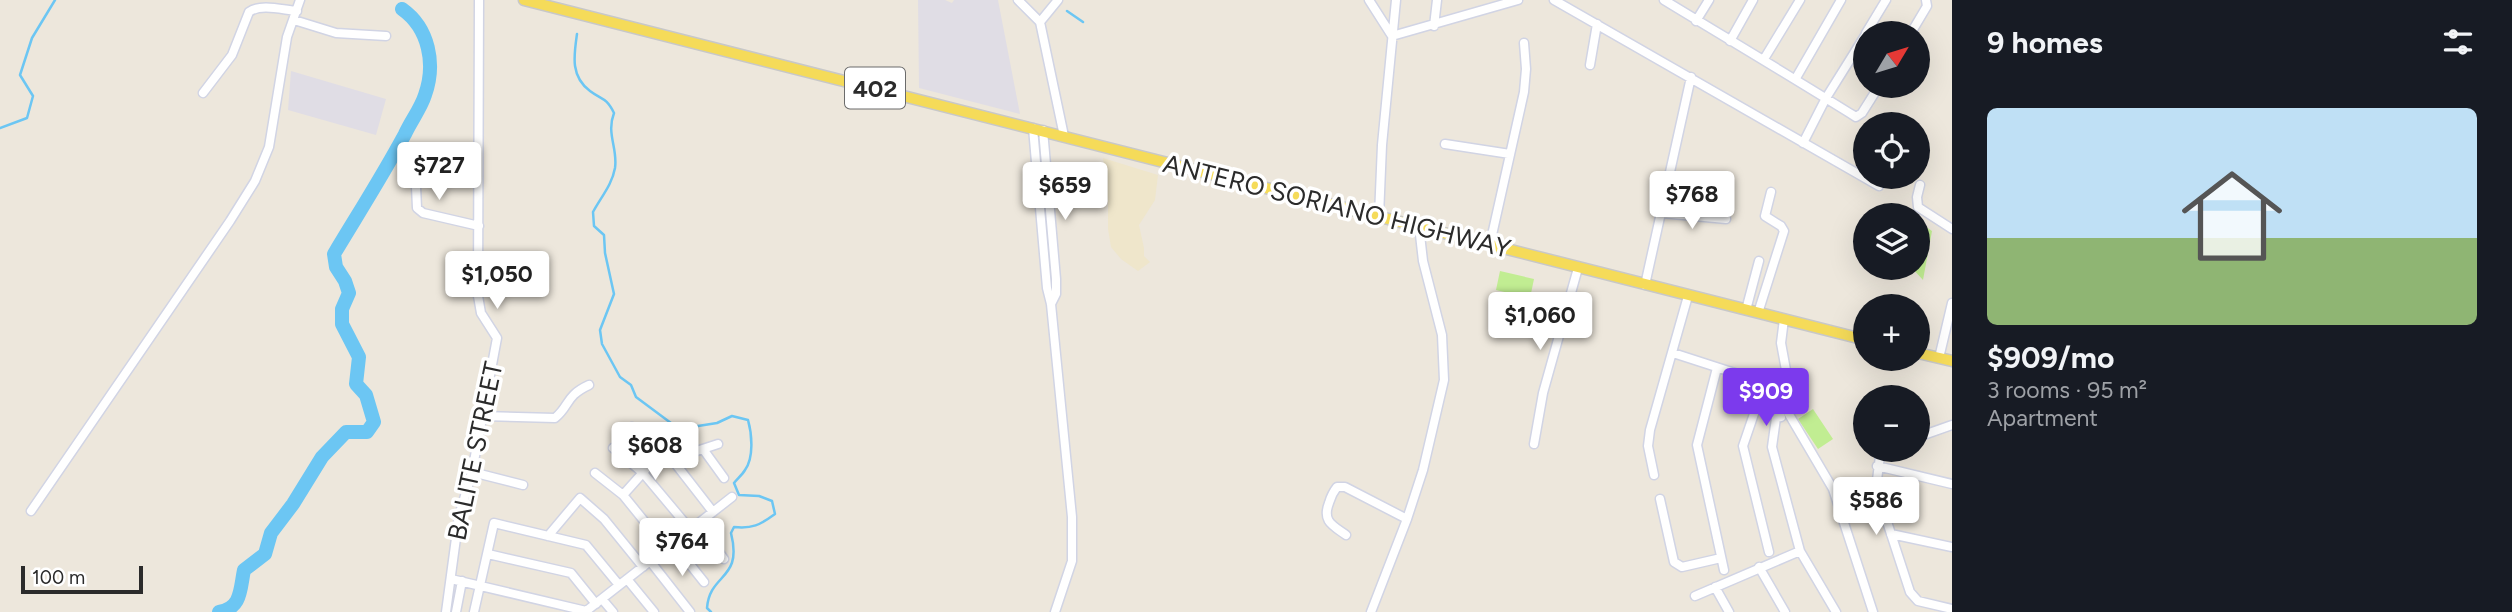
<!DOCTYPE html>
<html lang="en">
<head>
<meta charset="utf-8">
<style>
	:root { --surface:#171b24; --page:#20242c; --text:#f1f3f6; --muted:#9ea1a6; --accent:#7c3aed }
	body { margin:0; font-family:Figtree,sans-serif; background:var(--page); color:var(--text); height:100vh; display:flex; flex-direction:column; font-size:26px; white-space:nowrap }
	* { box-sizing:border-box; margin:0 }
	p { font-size:23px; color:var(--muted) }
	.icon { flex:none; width:38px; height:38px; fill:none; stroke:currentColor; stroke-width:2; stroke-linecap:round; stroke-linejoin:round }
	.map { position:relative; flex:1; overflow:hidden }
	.side { display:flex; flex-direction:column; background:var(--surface); width:560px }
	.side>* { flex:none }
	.needle { width:46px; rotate:52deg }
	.controls { position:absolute; left:1853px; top:21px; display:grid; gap:14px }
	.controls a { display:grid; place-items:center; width:77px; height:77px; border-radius:50%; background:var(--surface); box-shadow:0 7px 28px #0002; font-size:35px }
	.scale { position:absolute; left:21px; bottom:18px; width:122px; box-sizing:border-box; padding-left:7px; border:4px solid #2b2b2b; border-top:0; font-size:19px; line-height:24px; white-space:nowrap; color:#2b2b2b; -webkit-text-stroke:5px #fff; paint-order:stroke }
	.price { position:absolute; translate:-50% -60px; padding:0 16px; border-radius:7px; background:#fff; color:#222; font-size:23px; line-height:46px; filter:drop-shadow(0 2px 4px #0008) }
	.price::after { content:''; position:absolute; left:50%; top:42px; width:21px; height:16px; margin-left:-10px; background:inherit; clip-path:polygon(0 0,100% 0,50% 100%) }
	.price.active { background:var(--accent); color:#fff }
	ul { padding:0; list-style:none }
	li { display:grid; align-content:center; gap:14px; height:371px; padding:0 35px }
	li span { display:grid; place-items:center; height:217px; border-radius:10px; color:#555 }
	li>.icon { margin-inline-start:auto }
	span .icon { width:126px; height:126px; fill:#fffc; stroke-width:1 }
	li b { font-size:30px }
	h2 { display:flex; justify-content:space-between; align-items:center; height:84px; padding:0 35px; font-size:30px }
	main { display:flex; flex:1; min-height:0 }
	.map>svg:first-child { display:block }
</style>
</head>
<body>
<main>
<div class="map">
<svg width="1952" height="612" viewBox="0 0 1952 612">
	<rect width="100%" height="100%" fill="#ede7dc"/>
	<!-- industrial -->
	<path fill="#e0dde5" d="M918,0H945L952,3L954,0H998L1020,114L919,88Z
		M291,71L386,99L376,135L288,110Z"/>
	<!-- education -->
	<path fill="#efe6cb" d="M1103,158L1158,175L1155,200L1139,225L1144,248V256L1150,262L1138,271L1121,259L1111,247L1108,229V203Z"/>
	<!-- pitch -->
	<path fill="#c1ed92" d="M1918,221L1932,231L1923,280L1912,268H1918Z
		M1500,271L1534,279L1530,298L1496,290Z
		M1813,409L1833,439L1818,449L1798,419Z"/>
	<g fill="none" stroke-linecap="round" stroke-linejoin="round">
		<!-- stream -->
		<path stroke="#6cc6f3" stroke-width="2.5" d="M1067,11L1083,22
			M577,34C574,55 570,76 590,91C602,100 606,97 614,113C606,134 618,148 615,168C612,185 601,197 593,212L594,226L604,235L605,253L614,294L600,330L602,344L620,377L631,385L636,397L679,429L717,423L732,416L748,420C752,434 754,458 745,470C742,475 737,479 734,483L739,495L759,496L772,501L775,514C760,525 752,529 734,527L731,533C743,581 710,572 707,608L711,612
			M0,128L27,118L33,96L20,75L32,38L55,0"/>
		<!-- river -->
		<path stroke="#6cc6f3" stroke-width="14" d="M219,612C242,608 240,589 244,570L265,554L271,533L293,504L322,457L346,432H367L374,422L366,395L356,384L359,357L342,324V309L349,293L345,281L336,267L334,254C358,214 383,175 405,134C411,121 421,108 425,95C436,64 429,28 402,9"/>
		<defs>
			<path id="minor" d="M1018,0L1040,22
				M1058,0L1040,22L1064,136
				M1369,0L1392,36L1518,0
				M1554,0L1879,186
				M1664,0C1728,39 1792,77 1856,117L1862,113L1879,86
				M294,20L336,33L386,36
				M1696,21L1709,0
				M1434,26L1437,0
				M1866,33L1886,0
				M1911,33L1927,6L1926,0
				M1730,41L1753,0
				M1764,59L1800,0
				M1590,65L1597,24
				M1796,78L1841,0
				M203,93L232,55L249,12C261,3 283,10 297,11
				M1033,128L1047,288L1051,304L1072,517V561L1055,612
				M1043,130L1056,279V294L1051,304
				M1803,143L1826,98L1866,34
				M1445,144L1510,154
				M415,165L417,208L423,213L479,226
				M1920,185L1917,197L1918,207L1952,229
				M1661,213L1726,219
				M1379,216L1382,145L1396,0
				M1490,244L1524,92L1526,69L1524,43
				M1645,285L1691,77
				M1746,310L1759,261
				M1758,313L1784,231L1781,226L1765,216L1771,192
				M1784,319L1781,343L1788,381
				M1673,353L1741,375L1757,405L1777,394L1833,489L1873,612
				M1939,358L1952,303
				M1717,368L1697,445L1724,570
				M1786 386a6 6 0 1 1 12 0a6 6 0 1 1-12 0Z
				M1768,400L1776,418L1781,417
				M1757,405L1743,446L1769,552
				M483,416L555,418C570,406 565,396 589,385
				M1776,418L1772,447L1800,551L1836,612
				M632,427L664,449L713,512
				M1918,437L1952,425
				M1534,444L1543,393L1578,268
				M613,448L643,473L690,529
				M703,449L724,478
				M1889,450L1880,456L1876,488L1910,592L1918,601L1952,609
				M672,459L718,444
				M1877,466L1952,484
				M472,472L523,485
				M595,473L623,495L666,548
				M1654,475L1648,446L1650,430L1688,296
				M623,495L664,449
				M1660,499L1674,562L1682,567L1721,558
				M31,511L230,221L255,181L269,147L287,37L300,0
				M698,523L724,559
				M1891,534L1952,547
				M1346,535C1332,525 1322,521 1329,503C1331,496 1333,492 1337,487H1345L1407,519
				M548,536L580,498L604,519L643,567
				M673,543L704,582
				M488,554L571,573L596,604
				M650,561L690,612
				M1759,567L1785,612
				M451,579L586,611
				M627,579L654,612
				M1715,587L1729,612
				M1695,596L1800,551
				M602,599L613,612
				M446,612L459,516L472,472L497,338L481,313L478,296L479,0
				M456,612L462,581
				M474,612L494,523L586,545L619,585
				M585,612L732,497
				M1371,612L1407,519L1423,470L1444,380L1442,335L1423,261L1419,226"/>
			<path id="major" d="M524,0L1866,340
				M1918,353L1952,361"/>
		</defs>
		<!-- minor casing -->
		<use href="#minor" stroke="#d1d4e4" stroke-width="11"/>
		<!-- major casing -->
		<use href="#major" stroke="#c8c8c8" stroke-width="13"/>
		<!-- minor -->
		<use href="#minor" stroke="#fff" stroke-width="8"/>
		<!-- major -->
		<use href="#major" stroke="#f5db59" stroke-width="10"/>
	</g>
	<g text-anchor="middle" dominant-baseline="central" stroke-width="7" stroke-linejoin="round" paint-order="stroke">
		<!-- shield labels -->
		<rect fill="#fff" stroke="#6b6b6b" stroke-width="2" x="845" y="67.5" width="60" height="41" rx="5"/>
		<g font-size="24" font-weight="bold" fill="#2b2b2b">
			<text x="875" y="88">402</text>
		</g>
		<!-- street labels -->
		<g font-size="26" fill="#2b2b2b" stroke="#fff">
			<text transform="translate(1337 206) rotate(14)">ANTERO SORIANO HIGHWAY</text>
			<text transform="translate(475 451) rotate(-78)">BALITE STREET</text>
		</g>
	</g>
</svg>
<div class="controls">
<a><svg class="needle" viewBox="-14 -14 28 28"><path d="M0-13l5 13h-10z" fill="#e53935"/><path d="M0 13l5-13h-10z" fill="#9ea1a6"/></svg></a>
<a><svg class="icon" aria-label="locate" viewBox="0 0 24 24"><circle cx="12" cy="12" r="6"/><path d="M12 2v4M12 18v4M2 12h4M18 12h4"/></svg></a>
<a><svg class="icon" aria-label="layers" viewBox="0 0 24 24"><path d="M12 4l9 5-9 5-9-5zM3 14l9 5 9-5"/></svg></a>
<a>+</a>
<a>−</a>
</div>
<div class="scale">100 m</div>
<b class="price" style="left:439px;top:202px">$727</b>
<b class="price" style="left:1065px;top:222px">$659</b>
<b class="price" style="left:1692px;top:231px">$768</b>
<b class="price" style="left:497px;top:311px">$1,050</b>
<b class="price" style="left:1540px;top:352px">$1,060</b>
<b class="price active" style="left:1766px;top:428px">$909</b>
<b class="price" style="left:655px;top:482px">$608</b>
<b class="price" style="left:1876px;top:537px">$586</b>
<b class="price" style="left:682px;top:578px">$764</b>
</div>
<section class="side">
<h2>9 homes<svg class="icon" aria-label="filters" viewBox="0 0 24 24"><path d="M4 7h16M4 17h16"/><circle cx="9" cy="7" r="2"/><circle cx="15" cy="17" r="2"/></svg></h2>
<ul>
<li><span style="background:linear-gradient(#bfe0f5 60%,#8fb573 0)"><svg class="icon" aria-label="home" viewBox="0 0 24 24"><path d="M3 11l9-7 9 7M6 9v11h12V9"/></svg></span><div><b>$909/mo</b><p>3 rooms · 95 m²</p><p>Apartment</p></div></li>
</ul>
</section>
</main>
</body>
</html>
